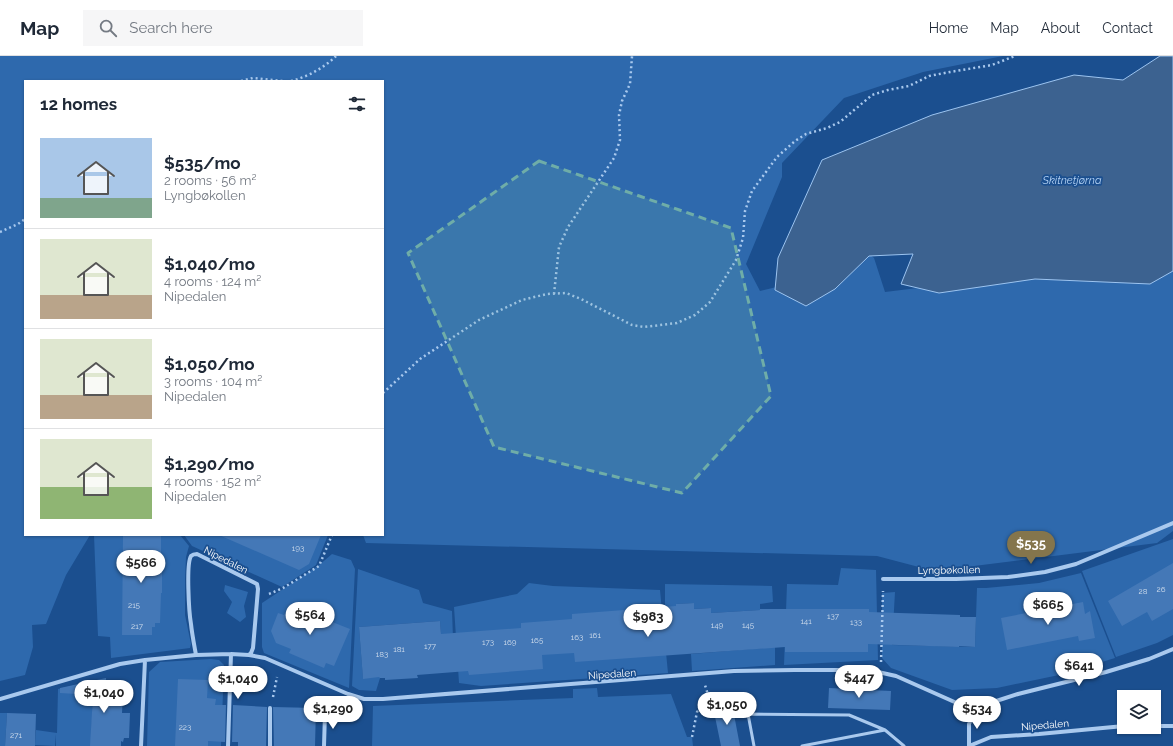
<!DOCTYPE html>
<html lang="en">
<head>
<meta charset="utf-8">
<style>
	:root { --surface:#fff; --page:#f6f6f7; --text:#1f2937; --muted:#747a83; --line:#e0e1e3; --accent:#84754c }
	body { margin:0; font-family:Raleway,sans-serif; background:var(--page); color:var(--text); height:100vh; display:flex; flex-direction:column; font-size:15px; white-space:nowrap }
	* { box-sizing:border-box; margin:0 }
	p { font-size:13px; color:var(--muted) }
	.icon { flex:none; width:22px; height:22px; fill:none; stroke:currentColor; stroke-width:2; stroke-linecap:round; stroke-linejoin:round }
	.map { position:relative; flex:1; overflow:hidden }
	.side { position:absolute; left:24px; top:24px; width:360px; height:456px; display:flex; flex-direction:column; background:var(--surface); border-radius:0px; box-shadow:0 1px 3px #0004 }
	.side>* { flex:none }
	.fabs { position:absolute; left:1117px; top:634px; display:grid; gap:8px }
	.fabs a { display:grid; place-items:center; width:44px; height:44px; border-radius:0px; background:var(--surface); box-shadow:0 1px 3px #0004; font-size:20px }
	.price { position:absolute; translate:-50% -34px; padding:0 9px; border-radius:14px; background:#fff; color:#222; font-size:13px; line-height:26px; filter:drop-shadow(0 1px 2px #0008) }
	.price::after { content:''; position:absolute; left:50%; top:24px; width:12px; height:9px; margin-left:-6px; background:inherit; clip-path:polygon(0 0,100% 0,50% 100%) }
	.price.current { background:var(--accent); color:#fff }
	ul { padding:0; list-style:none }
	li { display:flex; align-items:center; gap:12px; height:100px; padding:0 16px }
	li+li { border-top:1px solid var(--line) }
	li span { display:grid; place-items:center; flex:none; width:112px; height:80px; border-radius:0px; color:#555 }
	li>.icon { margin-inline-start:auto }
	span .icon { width:48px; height:48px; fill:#fffc; stroke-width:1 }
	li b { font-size:17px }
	h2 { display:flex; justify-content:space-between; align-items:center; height:48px; padding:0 16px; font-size:17px }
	header { display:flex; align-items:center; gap:24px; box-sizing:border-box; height:56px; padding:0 20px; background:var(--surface); border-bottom:1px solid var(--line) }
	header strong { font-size:19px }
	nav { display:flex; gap:22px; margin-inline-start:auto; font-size:14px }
	.search { width:280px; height:36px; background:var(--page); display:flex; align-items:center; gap:10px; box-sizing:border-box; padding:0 14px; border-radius:0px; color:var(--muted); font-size:15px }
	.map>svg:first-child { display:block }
</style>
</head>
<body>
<header>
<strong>Map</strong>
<div class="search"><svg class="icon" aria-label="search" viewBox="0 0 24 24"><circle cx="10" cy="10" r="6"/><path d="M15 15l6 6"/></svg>Search here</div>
<nav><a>Home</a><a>Map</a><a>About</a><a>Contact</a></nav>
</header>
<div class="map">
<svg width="1173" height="690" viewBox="0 0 1173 690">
	<rect width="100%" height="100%" fill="#1b4f8f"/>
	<!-- green -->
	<path fill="#2e69ad" d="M0,0H1003L923,16L844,42L782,107V121L746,208L760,235L818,221L858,188L874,202L885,236L1032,218L1173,198V475L1157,487L934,515L877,500L366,487L363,479H383V25H25V479H90L66,519L46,568L32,569L33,591L25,619L0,625Z
		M94,479H180L189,490L186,501L185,523V559L191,588L190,592L111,602L110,581L98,580Z
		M184,479H328L316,509L282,531L192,490Z
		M1173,483V579L1157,587L1116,601L1082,515Z
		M332,498L351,504L355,513L349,632L264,597L262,591V547L318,510Z
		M841,512L876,514L878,604L784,609L787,528L838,529Z
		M358,513L419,534L423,547L452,555L454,609L442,578H441L440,565L359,571L363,622L379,612L380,622L376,635L359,634L352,630Z
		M1081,517L1115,602L1059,619L997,632L952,634L891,612L882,602V537L895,536L892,589L975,591L977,532H986L1039,527Z
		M529,527L553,530L660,534L668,617L481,630L459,627L454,551L517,538Z
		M665,528L772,530L773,546L760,548V554L711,557L710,552L694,553V547L676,548L677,555L665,556Z
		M225,529L248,536L244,550L246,561L240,566L227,557L232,546L224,535Z
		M775,573V609L692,615L691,598L764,592Z
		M211,603L219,604L224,609L221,690H147L149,616L160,606Z
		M89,626L93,639L91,690H56V678L55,690L35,689L36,674L57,677L58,633Z
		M597,632L598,641L671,638L687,681H692L693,690H372L373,650L573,642V633Z
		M0,657H7L5,690H0Z"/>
	<!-- water -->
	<path fill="#3c6290" stroke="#9cc4f0" d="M1160,0H1173V215L1150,228L1035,223L939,237L901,228L913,198L869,200L835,233L806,250L775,234L778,202L822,104L932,59L1074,19L1123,24Z"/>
	<!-- building -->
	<path fill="#4478b7" d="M123,479H161V506H162V537H161L160,567H155V571H152V579H122Z
		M219,479H321L309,508L299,514Z
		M1173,507V553L1152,565L1147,556L1122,570L1108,545Z
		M1083,546L1085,558L1090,555L1095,582L1079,585L1078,580L1007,594L1001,562Z
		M694,547V553L711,552V557L760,554V553H869V556L960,559V561H976L975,591L959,590V591L868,588V596H785V591L575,606L574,597L542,599L543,613L469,619L468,615L417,619L418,622L385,624V622H380L379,621L363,623L359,571L440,565L441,578L493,574L521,572V567L572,563V558L676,550V548Z
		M289,549L350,573L334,610L326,607L324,612L289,597L291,593L276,587L271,575L278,557L284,559Z
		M106,622V638L123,639L122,657H130L129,682H124L123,686L121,685V690H90L93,639L60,637V632Z
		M178,623L208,624L207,642L216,643L215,649H226L225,686L208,685V690H175Z
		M829,632L891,635L890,654L828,652Z
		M732,648L740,690H721L713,651Z
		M233,649L267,651L266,690H238V686H232Z
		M273,651L316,652L315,690H274Z
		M7,657L36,658L35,690H5Z"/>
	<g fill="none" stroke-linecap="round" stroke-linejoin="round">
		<!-- path -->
		<path stroke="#a9c9ee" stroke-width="2.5" stroke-dasharray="2 3" stroke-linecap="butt" d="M241,25L253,22L283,25
			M291,25C307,21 324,12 336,0
			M0,176L18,168L25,163
			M554,238L559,191L568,171L614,102L620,84L619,59L622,45L630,28L632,0
			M383,337L420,303L479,264L522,244L547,238L566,237L581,243L632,269L644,271L677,267L695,259L710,246L736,204L743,182L745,155L752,135L777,101L795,85L806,78L827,72L840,66L872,39L888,34L909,30L929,20L950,16L992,9L1015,0
			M269,538L283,532L319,510L332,479
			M881,606L883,535
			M273,641L277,621
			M692,681L697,656L709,642L705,629"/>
		<!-- service -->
		<path stroke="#a9c9ee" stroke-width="3" d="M754,690L748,658L849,659L885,674L904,690
			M802,690L885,674"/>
		<!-- minor -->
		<path stroke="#a9c9ee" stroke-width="4" d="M883,523H956L1008,521L1045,516L1076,508L1173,467
			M196,599C194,588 192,578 191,568C189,557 186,508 191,500C193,498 194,498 197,498L257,528L258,533L253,592L251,597L249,599
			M0,643L120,608L145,604L196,599L231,598L249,599L265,602L348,638L364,643H383L734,615L795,614H855L878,616L896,620L968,652L977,654
			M1154,670H1173
			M141,690L145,604
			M228,690L231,598
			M270,690V652
			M324,690L325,657
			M969,690V668L974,657L984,649L1018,638L1106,616L1149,603L1173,593
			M969,690L991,681L1039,678L1124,670"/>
	</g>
	<!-- marked area -->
	<path fill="#6fada8" fill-opacity="0.2" stroke="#6fada8" stroke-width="3" stroke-dasharray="8 5" stroke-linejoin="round" d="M539,105L731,172L771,340L682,437L494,391L408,197Z"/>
	<g text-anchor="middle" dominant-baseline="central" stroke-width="3.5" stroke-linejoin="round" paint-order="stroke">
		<!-- number labels -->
		<g font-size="8" fill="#d0dded">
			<text x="298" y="492">193</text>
			<text x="1161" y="533">26</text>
			<text x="1143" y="535">28</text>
			<text x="134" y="549">215</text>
			<text x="833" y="560">137</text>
			<text x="806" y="565">141</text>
			<text x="856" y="566">133</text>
			<text x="717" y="569">149</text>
			<text x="748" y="569">145</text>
			<text x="137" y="570">217</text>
			<text x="595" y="579">161</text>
			<text x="577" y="581">163</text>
			<text x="537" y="584">165</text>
			<text x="488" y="586">173</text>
			<text x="510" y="586">169</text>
			<text x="430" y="590">177</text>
			<text x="399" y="593">181</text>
			<text x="382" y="598">183</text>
			<text x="185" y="671">223</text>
			<text x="16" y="679">271</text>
		</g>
		<!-- street labels -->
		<g font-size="10" fill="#fff" stroke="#1b4f8f">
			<text transform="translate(226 504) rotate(27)">Nipedalen</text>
			<text transform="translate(949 514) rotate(-1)">Lyngbøkollen</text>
			<text transform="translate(612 618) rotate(-4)">Nipedalen</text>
			<text transform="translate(1045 669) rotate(-5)">Nipedalen</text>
		</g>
		<!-- water labels -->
		<g font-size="11" font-style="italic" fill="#b5d3f5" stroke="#1b4f8f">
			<text x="1072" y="124">Skitnetjørna</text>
		</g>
	</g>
</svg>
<div class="fabs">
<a><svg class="icon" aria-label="layers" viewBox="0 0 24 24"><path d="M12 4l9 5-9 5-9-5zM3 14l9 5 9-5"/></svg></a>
</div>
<b class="price current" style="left:1031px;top:509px">$535</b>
<b class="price" style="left:141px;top:528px">$566</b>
<b class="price" style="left:1048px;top:570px">$665</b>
<b class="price" style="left:310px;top:580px">$564</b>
<b class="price" style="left:648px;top:582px">$983</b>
<b class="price" style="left:1079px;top:631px">$641</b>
<b class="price" style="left:859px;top:643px">$447</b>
<b class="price" style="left:238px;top:644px">$1,040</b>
<b class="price" style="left:104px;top:658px">$1,040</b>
<b class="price" style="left:727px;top:670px">$1,050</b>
<b class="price" style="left:333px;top:674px">$1,290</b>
<b class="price" style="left:977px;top:674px">$534</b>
<section class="side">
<h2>12 homes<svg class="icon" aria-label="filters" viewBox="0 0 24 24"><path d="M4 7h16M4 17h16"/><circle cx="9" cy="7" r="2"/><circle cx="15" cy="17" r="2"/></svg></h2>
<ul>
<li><span style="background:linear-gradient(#a9c7e8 75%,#7fa58c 0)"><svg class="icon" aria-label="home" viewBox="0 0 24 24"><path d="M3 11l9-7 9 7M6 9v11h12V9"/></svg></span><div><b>$535/mo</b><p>2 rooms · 56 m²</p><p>Lyngbøkollen</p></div></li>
<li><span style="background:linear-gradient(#dfe7d0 70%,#b9a48a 0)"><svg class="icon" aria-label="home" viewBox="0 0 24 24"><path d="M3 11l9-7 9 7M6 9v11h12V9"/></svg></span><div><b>$1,040/mo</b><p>4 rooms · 124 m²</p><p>Nipedalen</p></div></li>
<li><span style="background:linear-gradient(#dfe7d0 70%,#b9a48a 0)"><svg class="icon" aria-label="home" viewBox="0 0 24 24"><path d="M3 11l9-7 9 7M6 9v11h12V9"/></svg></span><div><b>$1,050/mo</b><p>3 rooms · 104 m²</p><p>Nipedalen</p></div></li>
<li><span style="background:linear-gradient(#dfe7d0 60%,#8fb573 0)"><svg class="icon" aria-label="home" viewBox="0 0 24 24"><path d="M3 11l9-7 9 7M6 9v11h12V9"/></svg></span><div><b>$1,290/mo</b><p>4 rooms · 152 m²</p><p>Nipedalen</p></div></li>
</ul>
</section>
</div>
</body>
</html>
